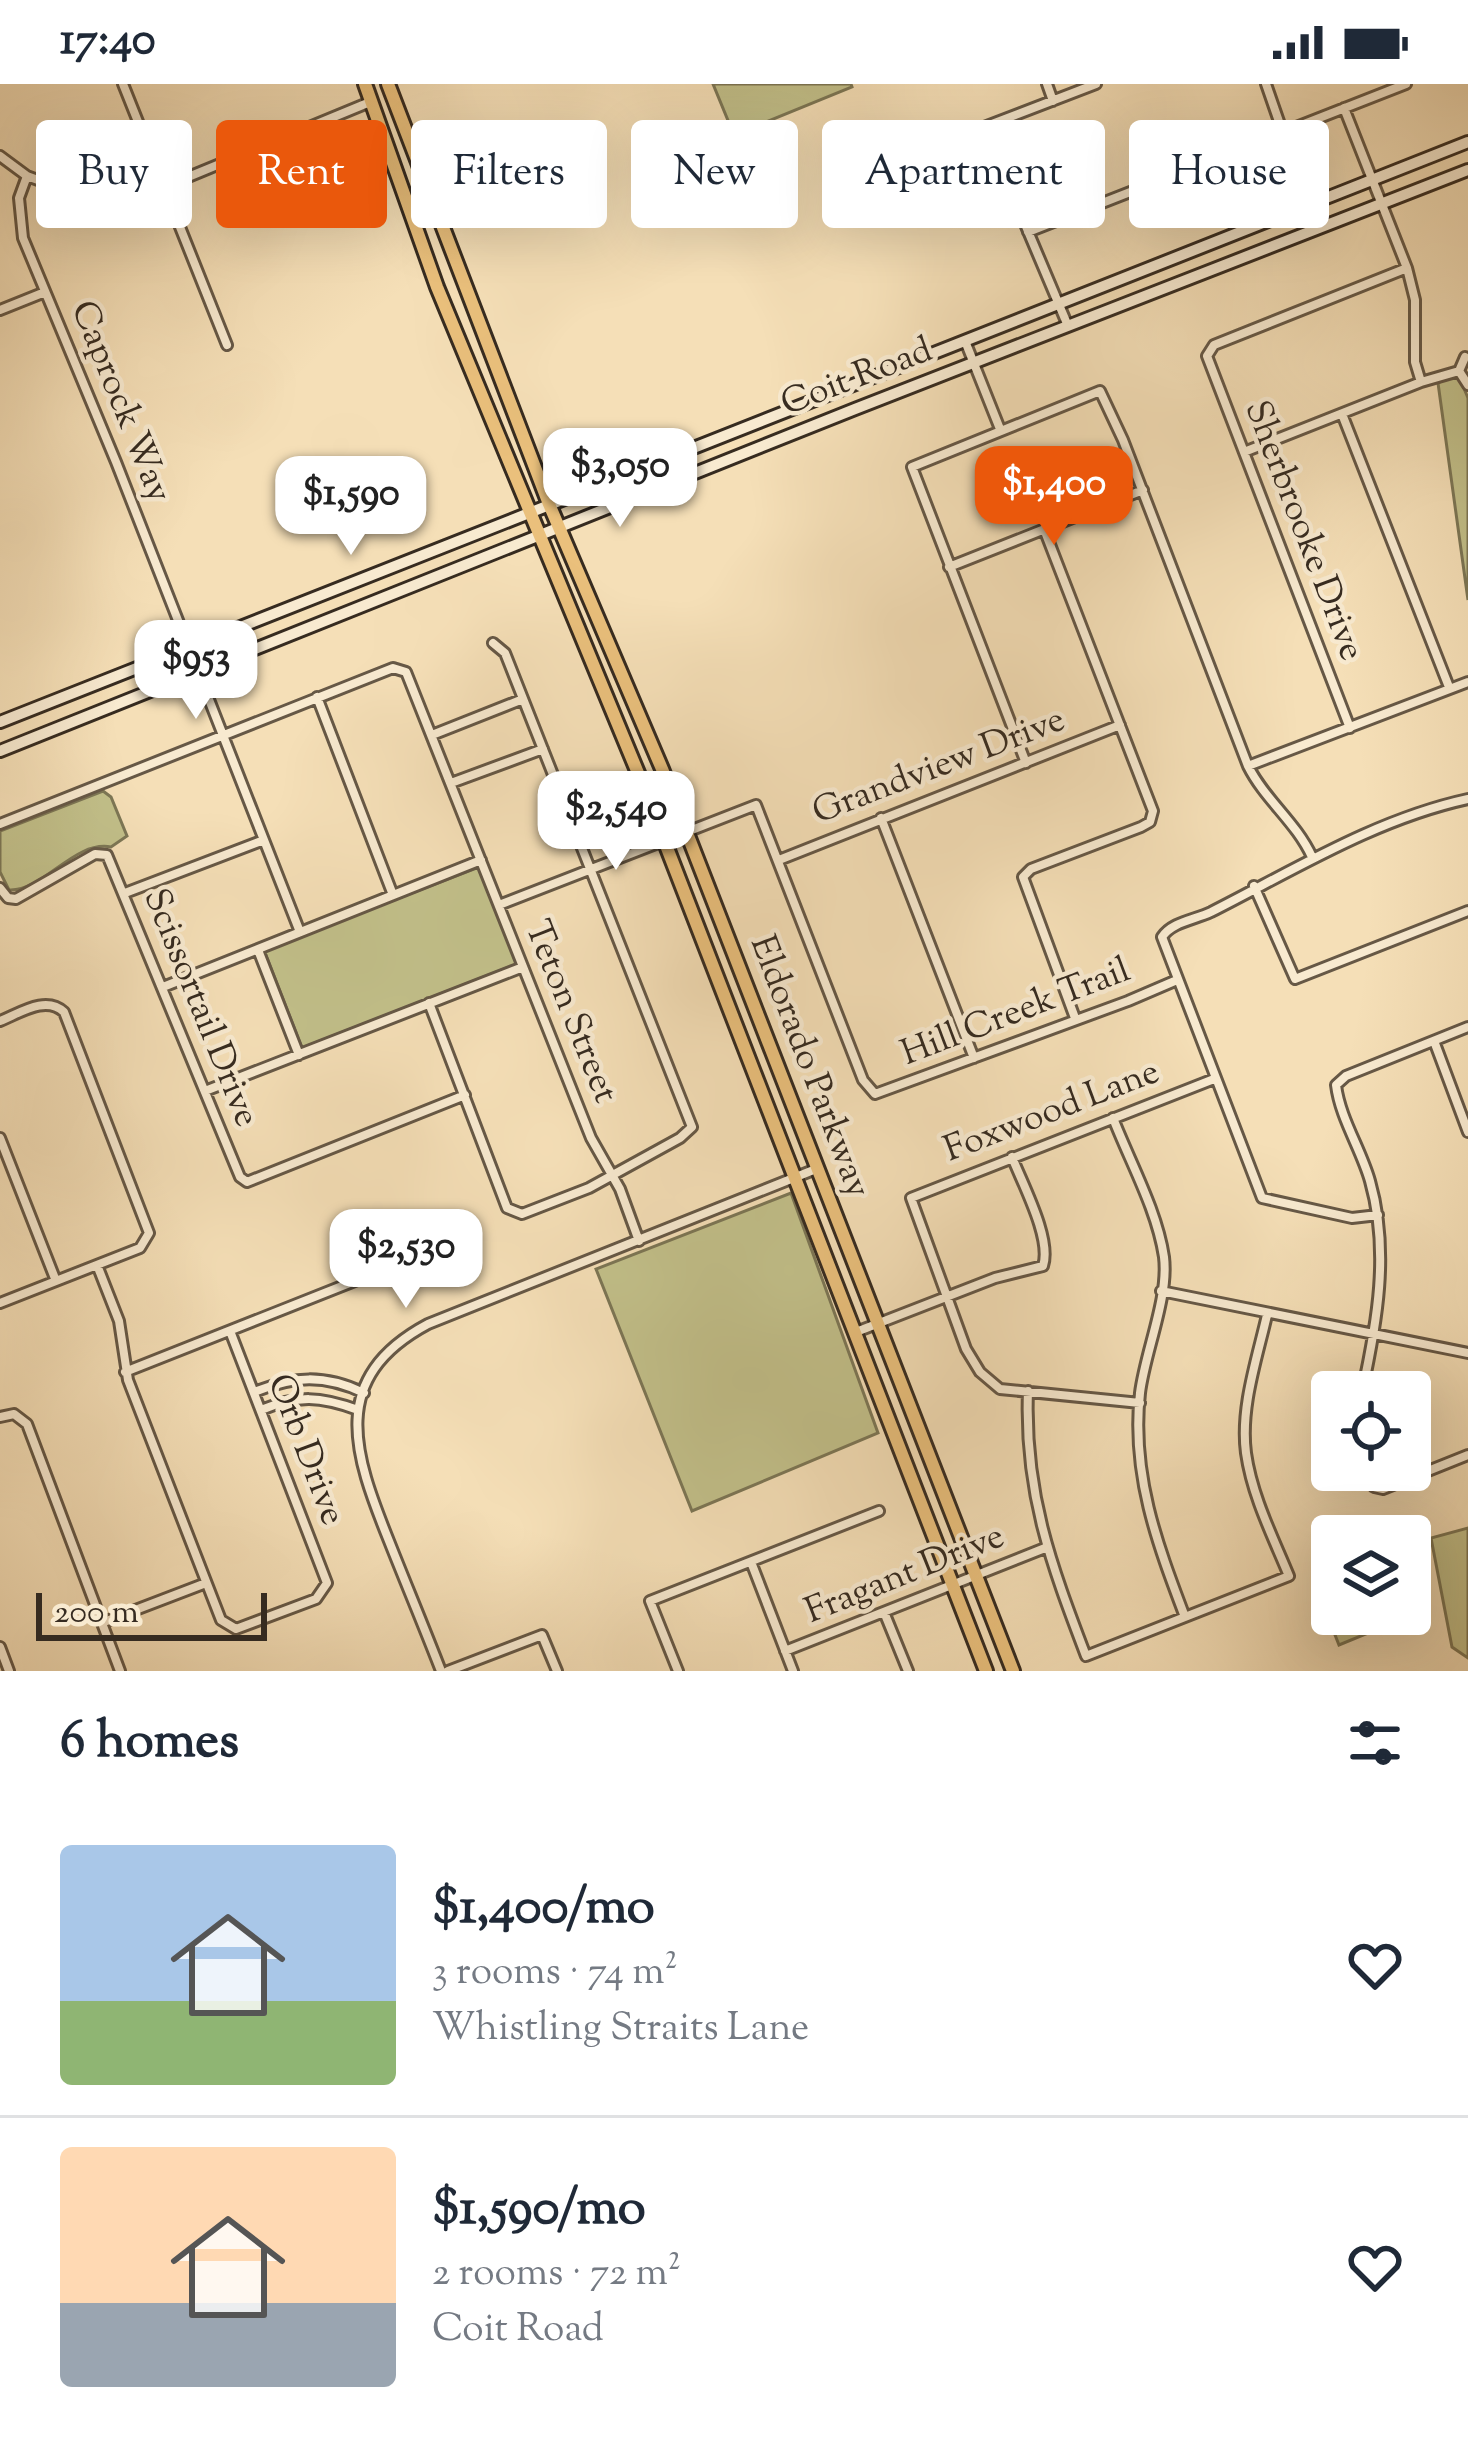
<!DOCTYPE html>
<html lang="en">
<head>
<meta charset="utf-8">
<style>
	:root { --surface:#fff; --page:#f6f6f7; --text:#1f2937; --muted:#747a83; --line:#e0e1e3; --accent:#ea580c }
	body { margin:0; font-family:"Sorts Mill Goudy",serif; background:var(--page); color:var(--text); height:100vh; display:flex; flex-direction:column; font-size:45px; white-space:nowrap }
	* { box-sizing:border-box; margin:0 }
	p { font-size:39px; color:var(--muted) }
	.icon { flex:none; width:66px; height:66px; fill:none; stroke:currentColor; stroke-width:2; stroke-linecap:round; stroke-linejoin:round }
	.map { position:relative; height:1587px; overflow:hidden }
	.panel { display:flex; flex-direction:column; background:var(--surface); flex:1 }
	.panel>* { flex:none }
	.guide { position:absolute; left:36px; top:36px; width:1398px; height:108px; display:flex; gap:24px }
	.fabs { position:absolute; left:1311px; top:1287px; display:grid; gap:24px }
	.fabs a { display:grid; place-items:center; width:120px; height:120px; border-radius:12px; background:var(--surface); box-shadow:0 12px 48px #0002; font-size:60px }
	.scale { position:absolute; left:36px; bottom:30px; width:231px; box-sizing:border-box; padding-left:12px; border:6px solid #362b20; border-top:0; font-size:33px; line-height:42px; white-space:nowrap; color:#362b20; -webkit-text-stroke:9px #f8ead0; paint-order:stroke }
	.price { position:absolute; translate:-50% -102px; padding:0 27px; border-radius:24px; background:#fff; color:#222; font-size:39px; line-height:78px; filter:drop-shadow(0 3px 6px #0008) }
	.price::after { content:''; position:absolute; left:50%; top:72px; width:36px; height:27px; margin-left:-18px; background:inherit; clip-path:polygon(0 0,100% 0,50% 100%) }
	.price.on { background:var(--accent); color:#fff }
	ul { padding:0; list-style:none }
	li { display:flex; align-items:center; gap:36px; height:300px; padding:0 60px }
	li+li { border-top:3px solid var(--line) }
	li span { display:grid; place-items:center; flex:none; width:336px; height:240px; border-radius:12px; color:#555 }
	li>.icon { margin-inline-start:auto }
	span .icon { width:144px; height:144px; fill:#fffc; stroke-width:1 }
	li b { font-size:51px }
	h2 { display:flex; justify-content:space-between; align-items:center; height:144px; padding:0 60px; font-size:51px }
	.tag { padding:0 42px; border-radius:12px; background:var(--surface); box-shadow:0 12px 48px #0002; font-size:42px; line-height:108px }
	.tag.on { background:var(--accent); color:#fff }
	.status { display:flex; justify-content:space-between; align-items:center; height:84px; padding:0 60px; background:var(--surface); direction:ltr }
	.status svg { height:33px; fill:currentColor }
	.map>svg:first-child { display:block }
</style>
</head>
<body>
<div class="status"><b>17:40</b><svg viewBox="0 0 49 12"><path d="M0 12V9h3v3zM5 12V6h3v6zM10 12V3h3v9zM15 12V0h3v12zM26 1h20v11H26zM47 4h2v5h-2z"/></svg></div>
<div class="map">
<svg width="1468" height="1587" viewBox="0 0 1468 1587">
	<rect width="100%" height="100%" fill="#f5dfb7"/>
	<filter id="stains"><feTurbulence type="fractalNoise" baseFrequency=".00167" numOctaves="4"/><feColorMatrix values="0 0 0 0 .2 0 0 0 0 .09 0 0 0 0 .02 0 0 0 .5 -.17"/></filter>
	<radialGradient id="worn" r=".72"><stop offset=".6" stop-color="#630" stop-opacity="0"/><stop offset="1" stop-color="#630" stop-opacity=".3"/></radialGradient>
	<!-- green -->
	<path fill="#c2c08a" stroke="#7c7655" stroke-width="3" d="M713,0H851L852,3L734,51Z
		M1451,292L1460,295L1468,314V516L1438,299Z
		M103,707L111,713L127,752L111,763C74,756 43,808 9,806L0,788V747Z
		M479,783L517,880L302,964L264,866Z
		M791,1109L878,1349L692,1427L596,1185Z
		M1468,1444V1574L1452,1563L1431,1454Z
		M1332,1494V1530H1410V1511L1417,1529L1339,1561L1315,1500Z"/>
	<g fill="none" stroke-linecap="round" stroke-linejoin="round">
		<defs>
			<path id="minor" d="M123,0L227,261
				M1047,0L1053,17
				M1266,0L1283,49
				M1344,24L1407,184L1415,216V278L1421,298
				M0,72L27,92L73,109L123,115L164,103L370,18
				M27,92L19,114L23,154L116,378L300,848
				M1028,148L1406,0
				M0,226L45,208
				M1068,242L984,43L1096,0
				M965,257L1000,345
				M1459,287L1468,301
				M1459,287L1465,273
				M1342,330L1449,603
				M1244,368L1421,298L1459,287
				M1044,445L1153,727L1150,738L1141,743L1031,785L1023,793L1075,934
				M949,483L1143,406
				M317,613L393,811
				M1350,644L1207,272L1214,261L1407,184
				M432,651L523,615
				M1026,679L912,383L1100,307L1123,356L1248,682C1265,716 1296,738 1312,773
				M1248,682L1468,598
				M451,699L543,665
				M881,734L974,974
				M0,740L393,584L406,588L591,1054L620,1105L639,1157
				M779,776L1120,641
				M1254,802L1295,895L1468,827
				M0,804L8,814L16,815L95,770L107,771L240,1093L247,1098L465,1011
				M125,809L264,756
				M499,821L756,721L863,996L875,1010L1128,917L1177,896
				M258,866L299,971
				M163,903L481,776
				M429,919L507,1124L522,1130L589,1104L680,1054L692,1043L505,569L493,559
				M0,937C20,929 46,911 64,928L149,1149L140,1164L0,1219
				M1434,957L1468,1048
				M205,1007L523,883
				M1113,1034C1130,1078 1157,1126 1164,1173C1169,1214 1145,1268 1140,1309C1131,1390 1157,1459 1185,1533
				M0,1054L56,1197
				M1378,1131L1352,1134L1262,1114L1162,853C1172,838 1194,836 1211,828C1294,786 1376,735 1468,715
				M97,1181L119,1237L128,1296L221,1536L236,1545L316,1515L327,1499L230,1247
				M1161,1207L1468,1269
				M856,1248L995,1194L1043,1182C1052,1155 1023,1101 1012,1073
				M125,1288L380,1187L400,1167
				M1028,1307C1024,1408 1051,1480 1086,1572L1289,1492C1273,1453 1252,1412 1246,1369C1240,1324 1257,1275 1267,1231
				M254,1308C294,1292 324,1290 364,1309
				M1362,1308C1377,1239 1390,1167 1370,1097C1361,1065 1340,1034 1336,1001L1346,992L1468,943
				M1140,1319L1000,1305L980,1288L966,1265L911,1114L1214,995
				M261,1326C298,1311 320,1312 358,1326
				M0,1333L14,1330L27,1340L120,1587
				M1367,1386L1374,1403L1383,1405L1468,1371
				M751,1478L793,1587
				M884,1528L908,1587
				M104,1538L206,1499
				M0,1563L9,1587
				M785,1567L1045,1464
				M441,1587C424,1543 406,1500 389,1457C354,1370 327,1294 428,1240L816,1085
				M448,1587L542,1551L557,1587
				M678,1587L650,1517L879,1427"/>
			<path id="secondary" d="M0,638L1468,58
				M0,667L855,325L1468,86"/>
			<path id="primary" d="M365,0L437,203L638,689L986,1587
				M388,0L549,420L662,685L1013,1587"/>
		</defs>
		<!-- minor casing -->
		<use href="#minor" stroke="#665846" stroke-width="14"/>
		<!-- secondary casing -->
		<use href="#secondary" stroke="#362b20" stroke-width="16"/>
		<!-- primary casing -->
		<use href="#primary" stroke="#362b20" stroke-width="18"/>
		<!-- minor -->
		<use href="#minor" stroke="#f8ead0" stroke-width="8"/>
		<!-- secondary -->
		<use href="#secondary" stroke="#f8ead0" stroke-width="10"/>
		<!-- primary -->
		<use href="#primary" stroke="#eac07c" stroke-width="12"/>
	</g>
	<g text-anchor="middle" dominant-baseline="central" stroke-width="9" stroke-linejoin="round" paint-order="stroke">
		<!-- street labels -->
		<g font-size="36" fill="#362b20" stroke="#f8ead0">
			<text transform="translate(857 294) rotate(-21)">Coit Road</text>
			<text transform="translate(120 318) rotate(68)">Caprock Way</text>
			<text transform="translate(1303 447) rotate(69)">Sherbrooke Drive</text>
			<text transform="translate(939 683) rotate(-21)">Grandview Drive</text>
			<text transform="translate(200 924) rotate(68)">Scissortail Drive</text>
			<text transform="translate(570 928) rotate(68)">Teton Street</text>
			<text transform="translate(1016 929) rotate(-21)">Hill Creek Trail</text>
			<text transform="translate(809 983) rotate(69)">Eldorado Parkway</text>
			<text transform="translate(1052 1028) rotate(-21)">Foxwood Lane</text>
			<text transform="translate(305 1366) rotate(69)">Orb Drive</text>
			<text transform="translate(905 1491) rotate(-22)">Fragant Drive</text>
		</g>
	</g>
	<rect width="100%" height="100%" filter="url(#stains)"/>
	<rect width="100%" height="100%" fill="url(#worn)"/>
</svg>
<div class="fabs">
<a><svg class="icon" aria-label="locate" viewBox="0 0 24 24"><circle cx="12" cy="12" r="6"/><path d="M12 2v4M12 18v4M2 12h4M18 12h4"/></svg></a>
<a><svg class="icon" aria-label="layers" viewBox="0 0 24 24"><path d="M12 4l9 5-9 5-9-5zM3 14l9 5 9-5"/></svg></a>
</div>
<div class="scale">200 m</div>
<b class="price" style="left:620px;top:446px">$3,050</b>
<b class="price on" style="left:1054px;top:464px">$1,400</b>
<b class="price" style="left:351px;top:474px">$1,590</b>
<b class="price" style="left:196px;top:638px">$953</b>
<b class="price" style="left:616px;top:789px">$2,540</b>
<b class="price" style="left:406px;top:1227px">$2,530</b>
<div class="guide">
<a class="tag">Buy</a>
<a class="tag on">Rent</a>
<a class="tag">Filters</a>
<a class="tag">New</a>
<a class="tag">Apartment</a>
<a class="tag">House</a>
</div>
</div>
<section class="panel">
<h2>6 homes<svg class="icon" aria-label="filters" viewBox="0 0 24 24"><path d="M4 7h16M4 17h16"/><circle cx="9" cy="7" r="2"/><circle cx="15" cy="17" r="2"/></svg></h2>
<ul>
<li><span style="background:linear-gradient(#a9c7e8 65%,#8fb573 0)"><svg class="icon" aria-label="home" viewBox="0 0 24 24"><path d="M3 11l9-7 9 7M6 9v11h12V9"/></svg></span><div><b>$1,400/mo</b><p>3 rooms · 74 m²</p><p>Whistling Straits Lane</p></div><svg class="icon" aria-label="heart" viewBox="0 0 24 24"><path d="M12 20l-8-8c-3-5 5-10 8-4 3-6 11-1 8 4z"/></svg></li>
<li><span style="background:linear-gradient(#ffd9b3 65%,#9aa5b1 0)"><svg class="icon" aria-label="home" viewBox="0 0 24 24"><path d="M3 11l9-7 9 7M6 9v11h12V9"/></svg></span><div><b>$1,590/mo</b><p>2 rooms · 72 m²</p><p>Coit Road</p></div><svg class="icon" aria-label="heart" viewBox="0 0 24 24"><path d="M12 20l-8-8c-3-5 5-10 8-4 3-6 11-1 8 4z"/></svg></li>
</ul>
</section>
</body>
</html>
